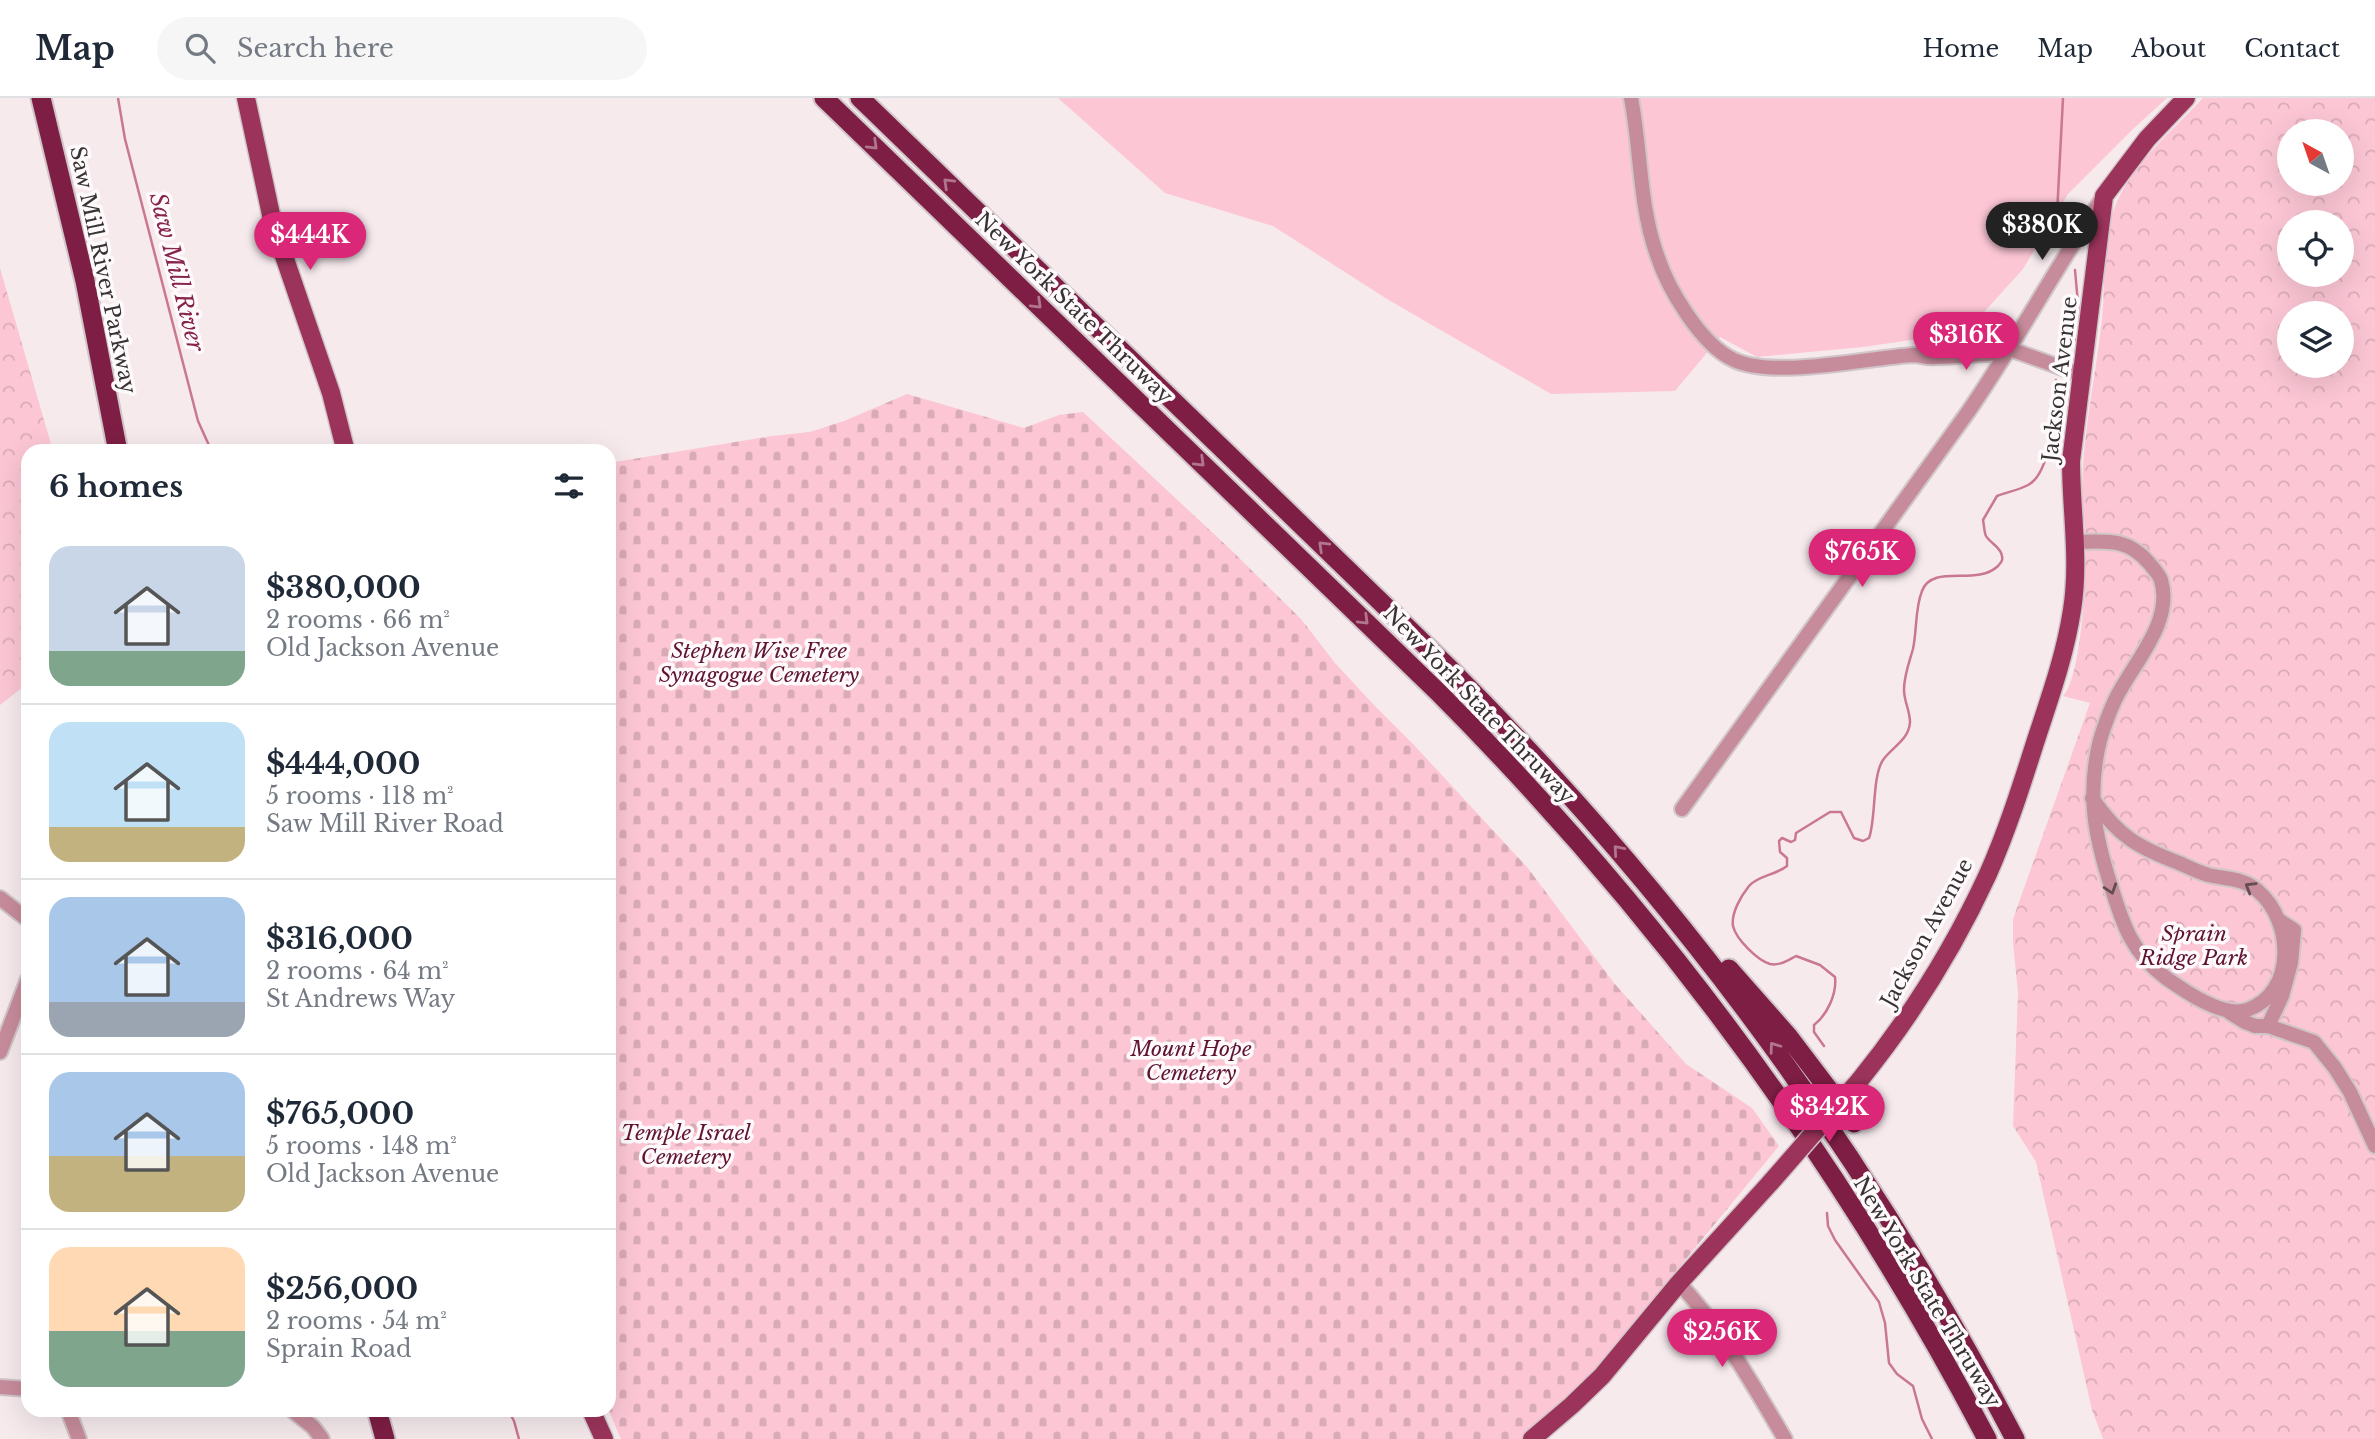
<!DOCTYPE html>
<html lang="en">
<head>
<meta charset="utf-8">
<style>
	:root { --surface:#fff; --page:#f6f6f7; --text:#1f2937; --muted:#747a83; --line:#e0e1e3; --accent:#db2777 }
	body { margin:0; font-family:"Libre Baskerville",serif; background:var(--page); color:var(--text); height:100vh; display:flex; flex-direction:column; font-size:26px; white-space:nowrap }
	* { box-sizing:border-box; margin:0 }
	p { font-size:23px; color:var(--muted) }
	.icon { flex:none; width:38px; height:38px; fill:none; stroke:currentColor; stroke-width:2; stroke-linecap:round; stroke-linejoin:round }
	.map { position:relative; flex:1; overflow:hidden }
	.sheet { position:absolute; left:21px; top:346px; width:595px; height:973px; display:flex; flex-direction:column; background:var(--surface); border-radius:21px; box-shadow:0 7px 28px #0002 }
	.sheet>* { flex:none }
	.needle { width:46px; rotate:320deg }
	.tools { position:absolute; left:2277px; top:21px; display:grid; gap:14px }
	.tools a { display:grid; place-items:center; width:77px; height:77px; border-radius:50%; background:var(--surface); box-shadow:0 7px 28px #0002; font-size:35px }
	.price { position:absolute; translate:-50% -60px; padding:0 16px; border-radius:24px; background:var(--accent); color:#fff; font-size:23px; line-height:46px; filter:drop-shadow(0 2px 4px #0008) }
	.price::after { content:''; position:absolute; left:50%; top:42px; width:21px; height:16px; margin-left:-10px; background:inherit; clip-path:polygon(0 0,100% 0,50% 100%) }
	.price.on { background:#222; color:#fff }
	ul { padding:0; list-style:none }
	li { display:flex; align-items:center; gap:21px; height:175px; padding:0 28px }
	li+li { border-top:2px solid var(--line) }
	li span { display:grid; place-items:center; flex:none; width:196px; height:140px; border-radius:21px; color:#555 }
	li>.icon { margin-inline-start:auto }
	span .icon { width:84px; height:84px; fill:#fffc; stroke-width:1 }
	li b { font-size:30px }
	h2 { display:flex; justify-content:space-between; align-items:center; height:84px; padding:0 28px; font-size:30px }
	header { display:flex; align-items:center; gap:42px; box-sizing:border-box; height:98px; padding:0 35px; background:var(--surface); border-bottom:2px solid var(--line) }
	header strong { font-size:33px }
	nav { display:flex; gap:38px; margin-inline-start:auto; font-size:24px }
	.search { width:490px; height:63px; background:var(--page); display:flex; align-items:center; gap:18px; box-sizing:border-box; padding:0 24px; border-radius:38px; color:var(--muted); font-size:26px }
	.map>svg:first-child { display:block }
</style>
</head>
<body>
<header>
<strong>Map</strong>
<div class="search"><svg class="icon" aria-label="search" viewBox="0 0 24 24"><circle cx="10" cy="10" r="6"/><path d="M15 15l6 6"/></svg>Search here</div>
<nav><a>Home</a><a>Map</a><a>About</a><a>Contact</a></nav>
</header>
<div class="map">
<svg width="2375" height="1341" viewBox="0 0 2375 1341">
	<defs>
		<pattern id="cemetery-stones" width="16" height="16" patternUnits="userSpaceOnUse" patternTransform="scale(1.75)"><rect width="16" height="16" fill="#fcc6d5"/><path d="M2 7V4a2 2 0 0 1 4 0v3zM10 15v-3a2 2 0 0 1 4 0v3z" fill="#d9abb7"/></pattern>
		<pattern id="park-crowns" width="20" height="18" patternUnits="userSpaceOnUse" patternTransform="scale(1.75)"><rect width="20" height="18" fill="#fcc6d5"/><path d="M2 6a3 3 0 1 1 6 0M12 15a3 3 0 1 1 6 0" fill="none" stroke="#d9abb7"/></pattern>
	</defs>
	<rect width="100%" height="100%" fill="#f6eaed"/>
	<!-- grass -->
	<path fill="#fcc6d5" d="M1058,0H2167L2133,31L2068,96L2023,171L1966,234L1863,249L1757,259L1720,239L1675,293L1551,296L1387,201L1273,128L1165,95Z"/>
	<!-- cemetery -->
	<path fill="url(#cemetery-stones)" d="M907,296L1024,330L1059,317L1083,314L1229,450L1301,521L1335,565L1372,605L1413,646L1527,769L1614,885L1686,966L1752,1010L1779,1048L1672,1178L1634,1232L1566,1309L1523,1341H621L609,1313V365L772,338L810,334L844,323Z"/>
	<!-- park -->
	<path fill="url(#park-crowns)" fill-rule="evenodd" d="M2203,0H2375V1341H2103L2092,1312L2036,1064L2013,1028L2018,894L2013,845V821L2090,605L2063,598C2081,581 2087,476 2086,448C2086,428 2081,409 2082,390C2083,333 2096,277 2102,221C2106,184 2101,147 2114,111C2129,69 2173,32 2203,0ZM2289,33H2342V86H2289ZM2289,124H2342V177H2289ZM2289,215H2342V268H2289Z
		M0,170L53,353L28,354V585L0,607Z"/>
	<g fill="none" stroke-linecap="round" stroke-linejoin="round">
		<!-- stream -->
		<path stroke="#ca7790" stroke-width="2.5" d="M118,0L125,41L198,323L212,354
			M2056,136L2063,0
			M2075,172L2080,228
			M2061,261L2078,238
			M1824,948L1814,934V927C1827,917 1837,896 1835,879L1820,867L1796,858C1788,862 1780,868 1770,866C1757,862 1736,841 1733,828C1731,815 1741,798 1749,788C1757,778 1776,777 1787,768V760L1780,754L1779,743L1782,740L1791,744L1795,742L1796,735L1830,714H1841L1854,740L1863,743L1869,740C1876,722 1872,678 1883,662C1892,649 1909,642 1910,624C1910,613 1904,603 1904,592C1904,577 1909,565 1913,551C1917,532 1915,510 1922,493C1933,465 1976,489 1998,468C2001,464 2003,463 2002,458C2001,449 1990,445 1986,438C1984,434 1984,426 1983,422L1997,398C2007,394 2019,392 2028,387C2053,374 2054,307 2056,282
			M1827,1115L1828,1128L1835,1142L1879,1204L1885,1225L1889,1265L1897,1276L1913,1288L1922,1321L1932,1341
			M508,1312L514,1323L519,1341"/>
		<defs>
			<path id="minor" d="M1631,0C1641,51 1639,107 1657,157C1668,191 1701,247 1734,262C1775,281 1866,260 1913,257C1920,257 1927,260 1934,259C1955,259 1977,256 1998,255L2004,249L2082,277
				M1917,257C1929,251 1955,244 1963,235L1981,234L2002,241L2004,249
				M2077,444C2107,443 2128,440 2149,465C2153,470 2159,476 2161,482C2174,525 2132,566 2115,602C2109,615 2104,629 2100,642C2087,695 2094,736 2111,788C2123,827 2132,855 2166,880C2186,894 2223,920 2247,912C2297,894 2293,823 2258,793C2244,780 2225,781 2208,777C2198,774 2188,769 2179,765C2137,749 2118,738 2092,700
				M1682,711L1968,314C2016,244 2056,169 2104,98
				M0,800L28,822
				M2229,914L2245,924L2255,928H2268L2314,944L2335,970L2350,994L2375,1048
				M2268,928L2282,898L2291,865L2294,832L2280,823
				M0,954L28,881
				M1679,1185C1722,1231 1753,1287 1785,1341
				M0,1289L28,1291
				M68,1312L79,1341
				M292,1312L313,1329L322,1341"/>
			<path id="major" d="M246,0L273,126L331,295L346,354
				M1859,983C1910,920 1954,850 1988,776C2007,733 2021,689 2035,645C2049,602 2065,558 2072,512C2080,462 2071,413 2071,363L2104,98L2147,41L2186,0
				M591,1312L604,1341
				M1532,1341L1572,1307L1602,1278L1679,1185L1771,1084"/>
			<path id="highway" d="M41,0L85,183L118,354
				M824,0L1439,595C1658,815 1843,1066 1987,1341
				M860,0L1449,570C1676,797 1867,1056 2015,1341
				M1729,871L1788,938L1854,1025
				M377,1312L385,1341"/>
		</defs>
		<!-- minor casing -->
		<use href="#minor" stroke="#d0c5c8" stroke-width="18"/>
		<!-- major casing -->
		<use href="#major" stroke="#d0c5c8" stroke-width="21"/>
		<!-- highway casing -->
		<use href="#highway" stroke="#d0c5c8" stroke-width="23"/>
		<!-- minor -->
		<use href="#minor" stroke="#c78c9c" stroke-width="14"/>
		<!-- major -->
		<use href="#major" stroke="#9b335a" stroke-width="18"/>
		<!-- highway -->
		<use href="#highway" stroke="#7e1e44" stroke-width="19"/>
		<defs>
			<path id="major-bridge" d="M1771,1084L1859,983"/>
		</defs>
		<!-- major-bridge casing -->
		<use href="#major-bridge" stroke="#d0c5c8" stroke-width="21" stroke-linecap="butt"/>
		<!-- major-bridge -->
		<use href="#major-bridge" stroke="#9b335a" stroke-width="18"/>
	</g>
	<!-- one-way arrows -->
	<defs><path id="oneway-chevron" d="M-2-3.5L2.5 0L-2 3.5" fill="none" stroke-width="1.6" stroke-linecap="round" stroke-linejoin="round" transform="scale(1.75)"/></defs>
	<g stroke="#b1768d">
		<use href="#oneway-chevron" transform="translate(873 47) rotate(44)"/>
		<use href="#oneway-chevron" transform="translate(948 85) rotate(-136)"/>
		<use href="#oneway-chevron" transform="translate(1037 206) rotate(44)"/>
		<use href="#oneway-chevron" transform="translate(1200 364) rotate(44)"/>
		<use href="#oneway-chevron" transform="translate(1323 448) rotate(-136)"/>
		<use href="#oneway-chevron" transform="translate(1364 522) rotate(44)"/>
		<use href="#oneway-chevron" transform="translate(1618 752) rotate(-131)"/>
		<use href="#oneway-chevron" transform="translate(1774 949) rotate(-126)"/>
	</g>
	<g stroke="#624d52">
		<use href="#oneway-chevron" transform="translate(2250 789) rotate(-149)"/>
		<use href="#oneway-chevron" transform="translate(2111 791) rotate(72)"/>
	</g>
	<g text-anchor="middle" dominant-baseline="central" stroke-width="7" stroke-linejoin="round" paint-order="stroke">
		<!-- street labels -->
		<g font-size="21" fill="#373233" stroke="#fef9fa">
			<text transform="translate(103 172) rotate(78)">Saw Mill River Parkway</text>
			<text transform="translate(1074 210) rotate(44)">New York State Thruway</text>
			<text transform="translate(2060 281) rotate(-83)">Jackson Avenue</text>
			<text transform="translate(1479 607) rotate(46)">New York State Thruway</text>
			<text transform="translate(1927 835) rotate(-61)">Jackson Avenue</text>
			<text transform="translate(1927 1194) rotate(59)">New York State Thruway</text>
		</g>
		<!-- park labels -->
		<g font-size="21" font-style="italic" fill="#5f1432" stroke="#fef9fa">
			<text x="759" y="553">Stephen Wise Free<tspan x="759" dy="24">Synagogue Cemetery</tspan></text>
			<text x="2194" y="836">Sprain<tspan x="2194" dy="24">Ridge Park</tspan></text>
			<text x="1191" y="951">Mount Hope<tspan x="1191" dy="24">Cemetery</tspan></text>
			<text x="686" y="1035">Temple Israel<tspan x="686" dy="24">Cemetery</tspan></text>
		</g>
		<!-- water labels -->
		<g font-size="23" font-style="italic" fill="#87244b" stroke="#fef9fa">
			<text transform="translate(177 174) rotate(76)">Saw Mill River</text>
		</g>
	</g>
</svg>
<div class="tools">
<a><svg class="needle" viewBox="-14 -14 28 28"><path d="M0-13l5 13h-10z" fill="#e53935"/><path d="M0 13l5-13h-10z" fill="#747a83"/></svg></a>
<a><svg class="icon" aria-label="locate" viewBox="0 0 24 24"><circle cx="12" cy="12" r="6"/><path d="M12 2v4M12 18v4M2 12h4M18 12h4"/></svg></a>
<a><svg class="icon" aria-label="layers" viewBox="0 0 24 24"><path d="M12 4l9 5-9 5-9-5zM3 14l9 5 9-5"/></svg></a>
</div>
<b class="price on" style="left:2042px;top:164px">$380K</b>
<b class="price" style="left:310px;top:174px">$444K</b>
<b class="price" style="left:1966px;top:274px">$316K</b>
<b class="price" style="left:1862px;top:491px">$765K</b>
<b class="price" style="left:1829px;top:1046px">$342K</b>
<b class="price" style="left:1722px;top:1271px">$256K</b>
<section class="sheet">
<h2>6 homes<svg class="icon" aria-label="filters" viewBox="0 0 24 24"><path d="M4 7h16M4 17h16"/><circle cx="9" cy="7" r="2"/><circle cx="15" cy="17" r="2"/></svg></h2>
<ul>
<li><span style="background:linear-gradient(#c9d6e8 75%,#7fa58c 0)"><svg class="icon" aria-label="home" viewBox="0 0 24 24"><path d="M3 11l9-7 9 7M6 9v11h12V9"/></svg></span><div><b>$380,000</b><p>2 rooms · 66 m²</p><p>Old Jackson Avenue</p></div></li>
<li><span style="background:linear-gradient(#bfe0f5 75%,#c2b280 0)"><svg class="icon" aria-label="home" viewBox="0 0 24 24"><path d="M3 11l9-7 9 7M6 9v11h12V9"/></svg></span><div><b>$444,000</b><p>5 rooms · 118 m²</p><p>Saw Mill River Road</p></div></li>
<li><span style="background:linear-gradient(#a9c7e8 75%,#9aa5b1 0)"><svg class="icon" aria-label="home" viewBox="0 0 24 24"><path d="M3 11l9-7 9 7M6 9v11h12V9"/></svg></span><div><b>$316,000</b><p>2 rooms · 64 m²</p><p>St Andrews Way</p></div></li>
<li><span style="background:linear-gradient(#a9c7e8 60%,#c2b280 0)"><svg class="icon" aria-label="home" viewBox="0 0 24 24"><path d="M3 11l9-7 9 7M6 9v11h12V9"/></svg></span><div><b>$765,000</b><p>5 rooms · 148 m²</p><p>Old Jackson Avenue</p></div></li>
<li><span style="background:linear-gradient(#ffd9b3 60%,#7fa58c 0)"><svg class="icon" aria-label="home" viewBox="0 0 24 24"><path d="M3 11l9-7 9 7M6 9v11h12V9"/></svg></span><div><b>$256,000</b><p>2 rooms · 54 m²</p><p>Sprain Road</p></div></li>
</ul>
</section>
</div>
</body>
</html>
